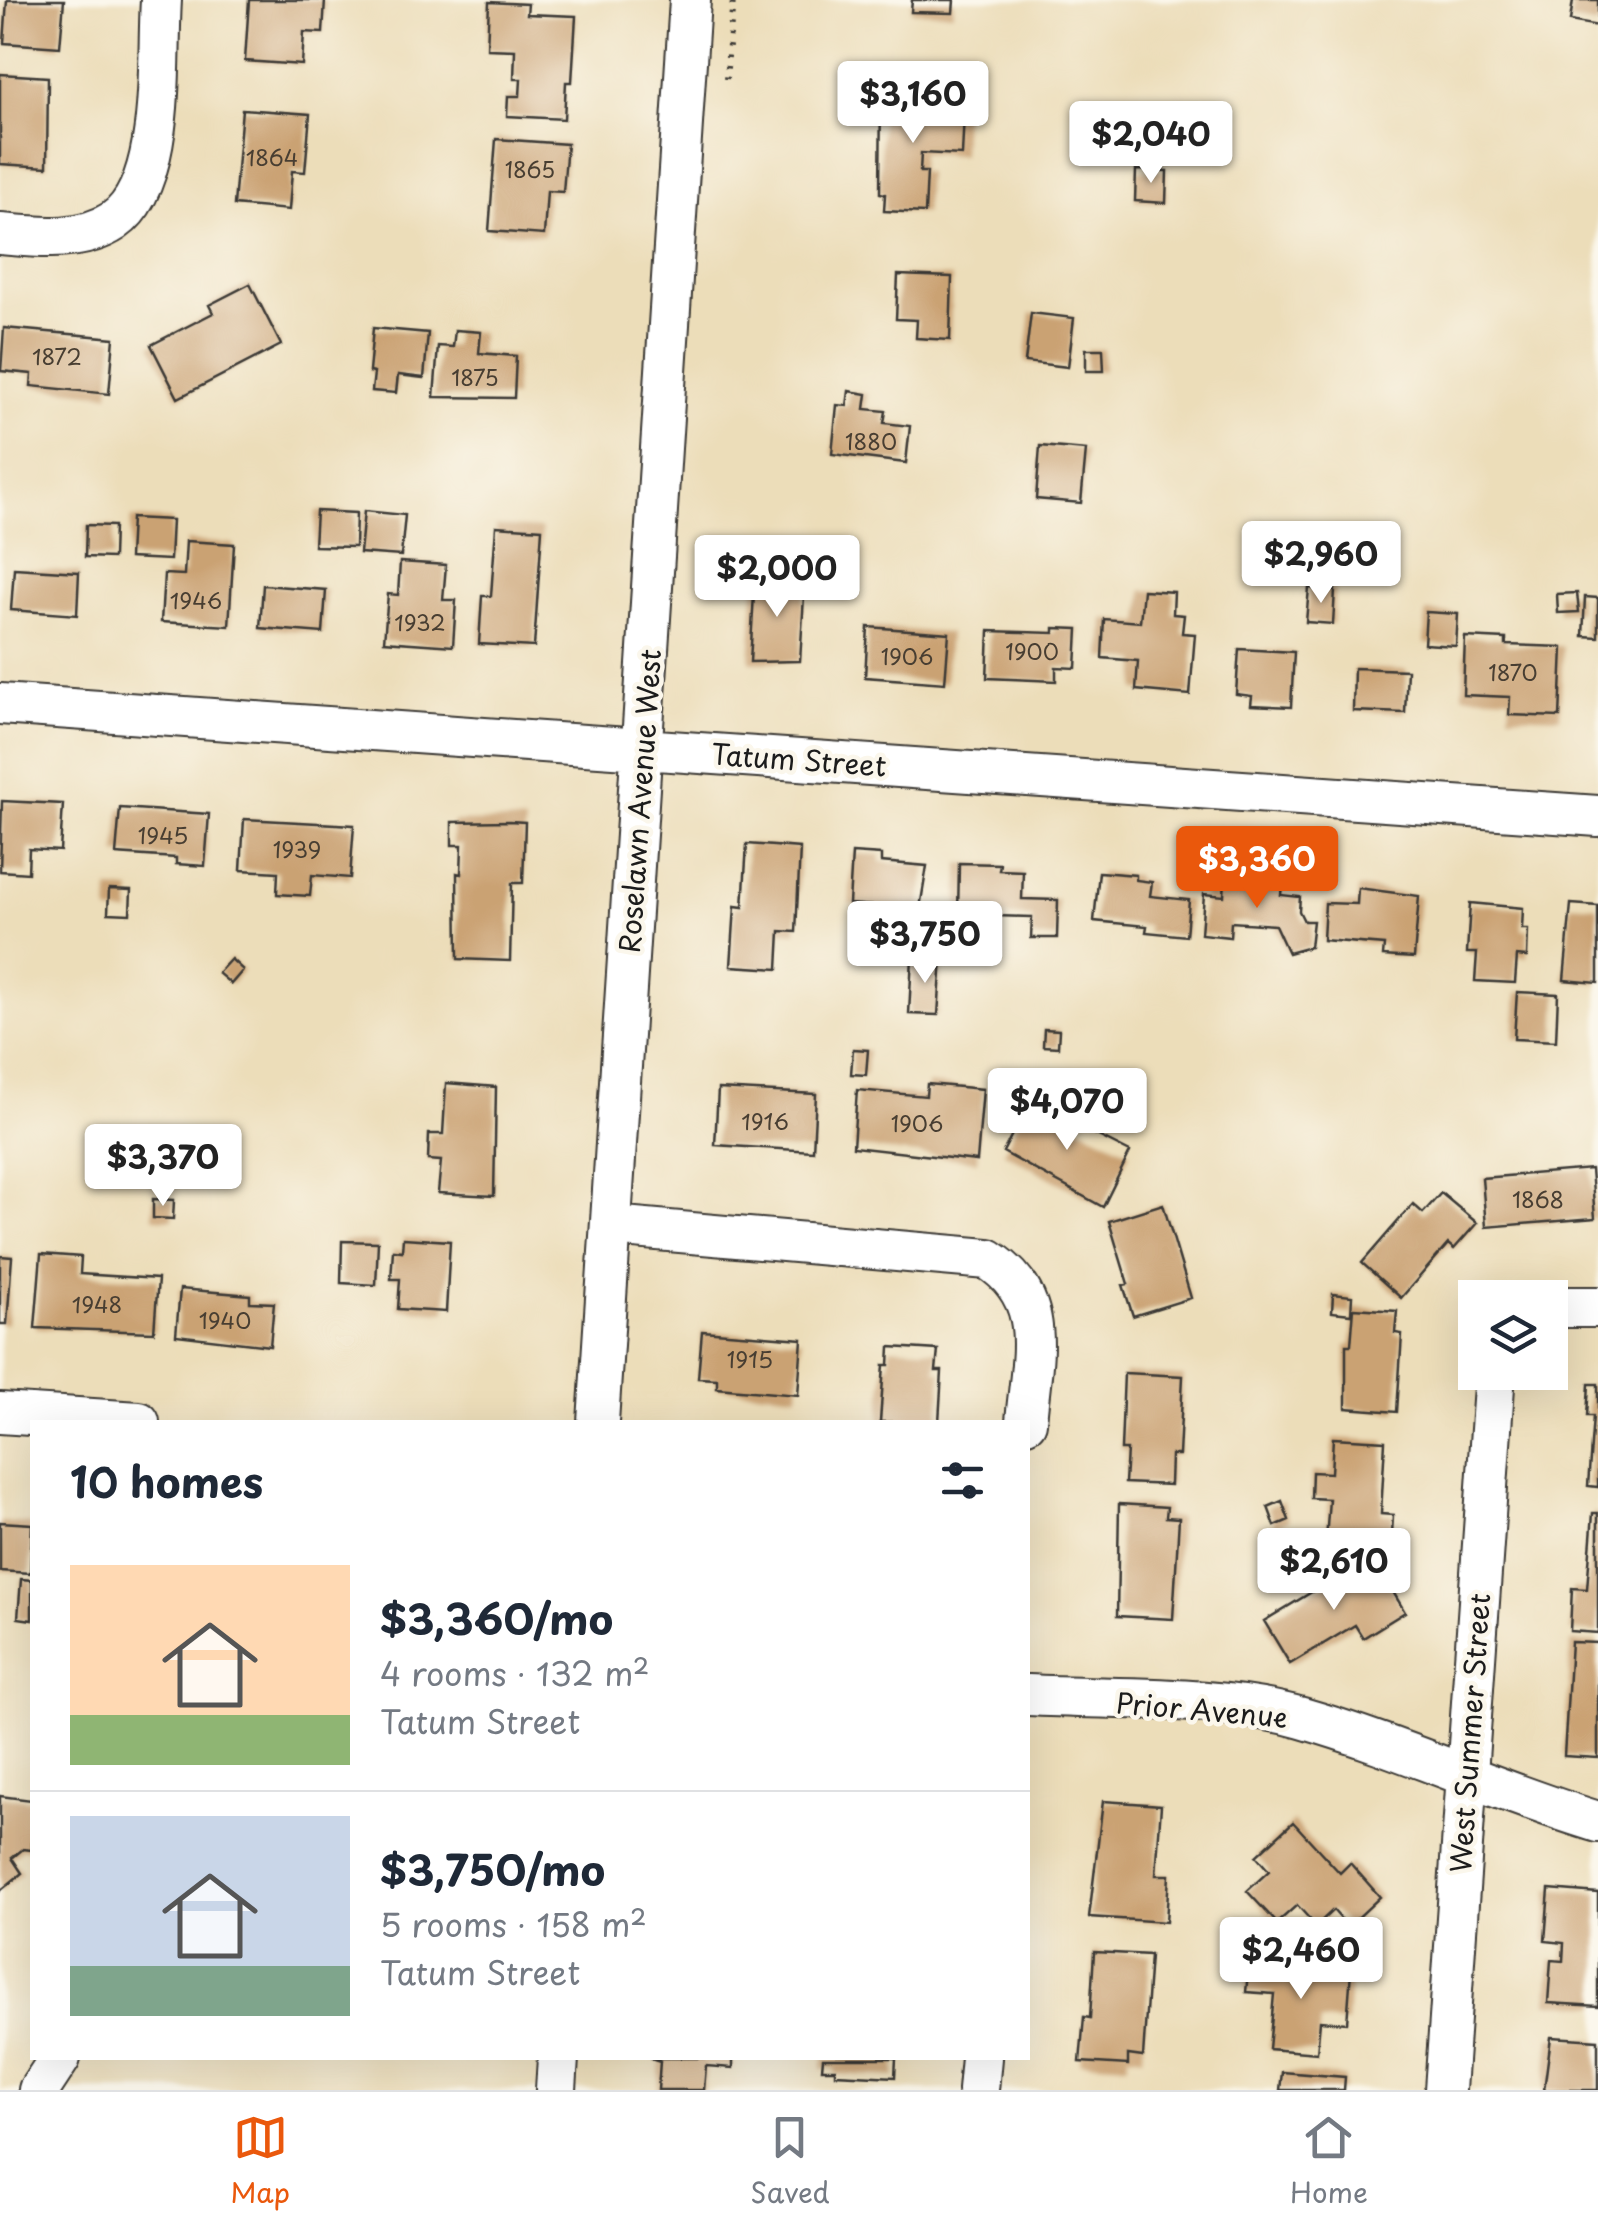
<!DOCTYPE html>
<html lang="en">
<head>
<meta charset="utf-8">
<style>
	:root { --surface:#fff; --page:#f2f2f3; --text:#1f2937; --muted:#747a83; --line:#e0e1e3; --accent:#ea580c }
	body { margin:0; font-family:"Playpen Sans",sans-serif; background:var(--page); color:var(--text); height:100vh; display:flex; flex-direction:column; font-size:38px; white-space:nowrap }
	* { box-sizing:border-box; margin:0 }
	p { font-size:32px; color:var(--muted) }
	.icon { flex:none; width:55px; height:55px; fill:none; stroke:currentColor; stroke-width:2; stroke-linecap:round; stroke-linejoin:round }
	.map { position:relative; flex:1; overflow:hidden }
	.panel { position:absolute; left:30px; top:1420px; width:1000px; height:640px; display:flex; flex-direction:column; background:var(--surface); border-radius:0px; box-shadow:0 10px 40px #0002 }
	.panel>* { flex:none }
	.buttons { position:absolute; left:1458px; top:1280px; display:grid; gap:20px }
	.buttons a { display:grid; place-items:center; width:110px; height:110px; border-radius:0px; background:var(--surface); box-shadow:0 10px 40px #0002; font-size:50px }
	.price { position:absolute; translate:-50% -85px; padding:0 22px; border-radius:10px; background:#fff; color:#222; font-size:32px; line-height:65px; filter:drop-shadow(0 2px 5px #0008) }
	.price::after { content:''; position:absolute; left:50%; top:60px; width:30px; height:22px; margin-left:-15px; background:inherit; clip-path:polygon(0 0,100% 0,50% 100%) }
	.price.on { background:var(--accent); color:#fff }
	ul { padding:0; list-style:none }
	li { display:flex; align-items:center; gap:30px; height:250px; padding:0 40px }
	li+li { border-top:2px solid var(--line) }
	li span { display:grid; place-items:center; flex:none; width:280px; height:200px; border-radius:0px; color:#555 }
	li>.icon { margin-inline-start:auto }
	span .icon { width:120px; height:120px; fill:#fffc; stroke-width:1 }
	li b { font-size:42px }
	h2 { display:flex; justify-content:space-between; align-items:center; height:120px; padding:0 40px; font-size:42px }
	.tab-bar { display:flex; justify-content:space-around; align-items:center; height:140px; border-top:2px solid var(--line); background:var(--surface); font-size:28px; color:var(--muted) }
	.tab-bar a { display:grid; justify-items:center; gap:5px }
	.tab-bar .on { color:var(--accent) }
	.map>svg:first-child { display:block }
</style>
</head>
<body>
<div class="map">
<svg width="1598" height="2090" viewBox="0 0 1598 2090">
	<rect width="100%" height="100%" fill="#fbf7ec"/>
	<filter id="ink" filterUnits="userSpaceOnUse"><feTurbulence type="fractalNoise" baseFrequency=".01" numOctaves="2"/><feDisplacementMap in="SourceGraphic" scale="20" xChannelSelector="R" yChannelSelector="G"/><feConvolveMatrix kernelMatrix="1 2 1 2 8 2 1 2 1" color-interpolation-filters="sRGB"/></filter>
	<filter id="wash" filterUnits="userSpaceOnUse"><feTurbulence type="fractalNoise" baseFrequency=".0048" numOctaves="4" result="noise"/><feDisplacementMap in="SourceGraphic" scale="40" xChannelSelector="R" yChannelSelector="G"/><feGaussianBlur stdDeviation="2.25" result="paint"/><feColorMatrix in="noise" values="0 0 0 0 0 0 0 0 0 0 0 0 0 0 0 0 0 1.4 0 .05"/><feComposite in="paint" operator="in"/></filter>
	<g filter="url(#wash)">
		<rect width="100%" height="100%" fill="#ecddb9"/>
		<g id="blocks">
			<!-- building -->
			<path fill="#caa273" d="M7,0H64L60,47L4,43Z
				M249,0H325L323,33L304,32L302,65L245,61Z
				M912,0H954L953,13L911,12Z
				M1573,0H1598V26L1570,21Z
				M489,2L528,4L527,14L576,16L572,82H566L564,119L507,116L508,96H520L521,79H514L515,50L487,49Z
				M0,74L48,77L47,167L0,164Z
				M881,91L933,94V111L964,113L962,155L921,153L920,172H927L925,213L884,211L885,194L880,193Z
				M242,109L310,114L305,172L292,171L289,210L234,205Z
				M496,139L567,144L563,192L547,191L544,235L489,231Z
				M1136,170L1167,171L1166,203L1135,201Z
				M898,275L952,277L950,340L916,338L917,320L896,319Z
				M250,284L281,345L178,398L151,345L213,313L209,305Z
				M1031,313L1074,318L1068,367L1025,362Z
				M4,328L114,338L109,394L31,386L32,374L1,371Z
				M373,328L428,333L424,378L398,375L396,393L372,391L374,373L369,372Z
				M455,330L481,332L479,353L516,356L514,398L434,397L438,346L453,347Z
				M1086,349H1103L1104,371H1086Z
				M849,391L867,394L865,409L886,411L884,423L910,426L906,463L832,454L837,405L847,406Z
				M1040,446L1086,450L1081,503L1036,499Z
				M316,511L356,513L355,547L314,546Z
				M364,511L405,515L401,556L360,553Z
				M131,518L172,520L170,560L129,558Z
				M86,525L114,526L113,558L85,557Z
				M496,526L542,529L534,647L479,644L482,596H491Z
				M186,541L234,544L229,626L161,622L164,574L184,575Z
				M400,562L446,565L443,600H456L453,646L384,641L388,594L398,595Z
				M14,568L79,572L77,615L11,610Z
				M755,577L805,580L800,661L750,662Z
				M263,585L326,590L323,633L260,628Z
				M1309,588L1335,590L1333,624L1306,622Z
				M1143,590L1174,592L1173,614L1184,615L1182,633L1195,634L1190,695L1136,690L1138,661L1102,658L1104,619L1140,622Z
				M1577,593L1579,612L1558,613L1557,594Z
				M1585,597L1598,598V637L1583,636Z
				M1426,612L1458,614L1456,646L1424,644Z
				M868,627L949,633L945,683L865,677Z
				M1054,628L1078,629L1076,668L1056,667V681L987,678L989,631L1054,633Z
				M1465,637L1506,639V645L1563,647L1560,717L1509,715L1510,697L1463,695Z
				M1239,649L1294,652L1291,707L1251,705L1252,696L1236,694Z
				M1354,668L1407,670L1405,713L1353,711Z
				M2,801L63,804L60,851L29,849L28,873L0,871Z
				M120,808L209,814L205,866L176,864V858L116,854Z
				M244,819L354,825L350,878L312,875L310,896L277,894L278,872L241,870Z
				M509,821L525,822L523,883H512L510,961L458,959L457,873L461,874L462,845H452V822Z
				M747,844L800,848L796,932L780,931L778,969L731,966L735,906L743,907Z
				M852,853L881,855V862L927,866L915,938L869,934L872,906L849,904Z
				M959,863L1000,864L999,870L1023,871L1022,899L1058,900L1057,938H1031L1032,917L958,915Z
				M1099,872L1136,875V880L1152,882L1150,896L1189,900L1186,936L1146,932L1147,926L1094,921Z
				M1247,876L1268,878V882L1282,884L1281,895L1300,897L1299,911L1304,921H1313L1310,947L1288,953L1275,925L1231,922L1230,937L1201,934L1204,894L1224,896L1225,879L1247,881Z
				M1358,888L1419,896L1414,958L1383,956L1384,945L1323,940L1325,903L1357,904Z
				M109,889L131,890L130,914L108,913Z
				M1470,903L1523,908L1522,929H1528L1527,957L1517,956L1515,983L1475,981L1477,953H1467Z
				M1571,904L1598,906V983L1564,980Z
				M912,957L942,958L938,1015L909,1014Z
				M231,959L243,970L231,984L218,973Z
				M1517,992L1558,994L1556,1041L1514,1039Z
				M1044,1029L1059,1030L1058,1047L1043,1046Z
				M853,1049L868,1050L866,1075L851,1074Z
				M446,1083L496,1087L494,1196L438,1193L441,1161L428,1160L429,1134H443Z
				M927,1084L983,1089L977,1161L853,1147L857,1090L926,1096Z
				M718,1089L816,1094L813,1151L715,1145Z
				M1029,1101L1130,1152L1103,1207L1003,1152Z
				M1591,1169L1595,1218L1486,1227L1482,1178Z
				M1441,1193L1477,1223L1454,1249L1448,1244L1401,1298L1362,1263L1413,1204L1423,1213Z
				M153,1199L174,1200L173,1219L153,1218Z
				M1163,1204L1191,1298L1133,1316L1123,1285L1128,1284L1109,1221Z
				M403,1238L450,1241L446,1312L398,1309L400,1279H391L393,1250L402,1251Z
				M342,1241L378,1242L376,1285L341,1283Z
				M41,1254L81,1257L80,1274L158,1279L154,1332L35,1328Z
				M0,1256L12,1257L7,1324H0Z
				M180,1289L250,1295V1302L274,1303L270,1346L176,1335Z
				M1333,1294L1352,1296L1351,1314L1332,1312Z
				M1354,1308L1397,1311L1395,1333L1402,1334L1397,1412L1346,1408V1345H1351Z
				M702,1331L802,1339L798,1395L717,1388V1379L698,1378Z
				M890,1347L938,1350L936,1371H942L939,1422H880L884,1365H889Z
				M1124,1373L1183,1376L1179,1455H1171L1170,1485L1125,1483L1127,1450H1121Z
				M1589,1384H1598V1487L1588,1486L1593,1416H1587Z
				M1333,1438L1385,1441L1381,1514L1393,1515L1391,1554L1352,1553V1543L1326,1541L1329,1499L1311,1498L1312,1472L1331,1473Z
				M1282,1501L1289,1520L1275,1526L1268,1507Z
				M1119,1504L1167,1507L1166,1517L1179,1518L1173,1619L1117,1616Z
				M1593,1513H1598V1633L1570,1631L1572,1588L1587,1589Z
				M0,1522L32,1524L30,1573L0,1571Z
				M1358,1564L1368,1581L1382,1573L1405,1612L1363,1638L1355,1625L1290,1664L1264,1621Z
				M21,1579L32,1580V1620L18,1618Z
				M1571,1642L1598,1643V1758L1564,1756Z
				M0,1796L32,1800V1850L23,1849L12,1858L22,1873L0,1891Z
				M1103,1801L1161,1805L1156,1875H1169L1166,1922L1089,1917Z
				M1293,1822L1340,1873L1350,1863L1380,1897L1348,1927L1333,1910L1316,1926L1297,1905L1277,1923L1247,1891L1269,1871L1256,1856Z
				M1549,1889L1598,1893V2006L1548,2003L1551,1960L1563,1961L1564,1943L1545,1941Z
				M1094,1952L1150,1955L1143,2057L1128,2055V2065L1080,2062L1084,2017L1090,2018Z
				M1249,1963L1351,1971L1347,2023L1320,2021L1317,2053L1269,2049L1274,1994L1246,1992Z
				M1551,2037L1598,2040V2090H1544Z
				M651,2058H733V2068L706,2066L704,2090H658L660,2061Z
				M823,2058H896L895,2077L835,2074V2069H822Z
				M1282,2072L1345,2077L1344,2090H1280Z"/>
		</g>
	</g>
	<g filter="url(#ink)">
		<use href="#blocks" fill-opacity="0" stroke="#3b3934" stroke-width="2.5"/>
		<g fill="none" stroke-linecap="round" stroke-linejoin="round">
			<defs>
				<path id="minor" d="M0,234C37,237 81,243 114,221C167,185 157,60 161,0
					M0,704L1598,816
					M612,1226L988,1259C1051,1299 1031,1358 1026,1422
					M1550,1307H1598
					M0,1413L139,1422
					M598,1422L690,0
					M1028,1695C1116,1700 1216,1694 1302,1718C1403,1747 1498,1792 1598,1822
					M39,2090L60,2058
					M556,2090L558,2058
					M978,2090L981,2058
					M1445,2090L1495,1372"/>
			</defs>
			<!-- minor casing -->
			<use href="#minor" stroke="#3b3934" stroke-width="44"/>
			<!-- path -->
			<path stroke="#3b3934" stroke-width="6" stroke-dasharray="2.5 8" stroke-linecap="butt" d="M726,79L733,0"/>
			<!-- minor -->
			<use href="#minor" stroke="#fff" stroke-width="40"/>
		</g>
	</g>
	<g text-anchor="middle" dominant-baseline="central" stroke-width="9" stroke-linejoin="round" paint-order="stroke">
		<!-- number labels -->
		<g font-size="22" fill="#483e32">
			<text x="272" y="156">1864</text>
			<text x="530" y="168">1865</text>
			<text x="57" y="355">1872</text>
			<text x="475" y="376">1875</text>
			<text x="871" y="440">1880</text>
			<text x="196" y="599">1946</text>
			<text x="420" y="621">1932</text>
			<text x="1032" y="650">1900</text>
			<text x="907" y="655">1906</text>
			<text x="1513" y="671">1870</text>
			<text x="163" y="834">1945</text>
			<text x="297" y="848">1939</text>
			<text x="765" y="1120">1916</text>
			<text x="917" y="1122">1906</text>
			<text x="1538" y="1198">1868</text>
			<text x="97" y="1303">1948</text>
			<text x="225" y="1319">1940</text>
			<text x="750" y="1358">1915</text>
		</g>
		<!-- street labels -->
		<g font-size="28" fill="#1c1c1c" stroke="#fbf7ec">
			<text transform="translate(799 759) rotate(4)">Tatum Street</text>
			<text transform="translate(639 801) rotate(-86)">Roselawn Avenue West</text>
			<text transform="translate(1202 1709) rotate(5)">Prior Avenue</text>
			<text transform="translate(1469 1733) rotate(-86)">West Summer Street</text>
		</g>
	</g>
</svg>
<div class="buttons">
<a><svg class="icon" aria-label="layers" viewBox="0 0 24 24"><path d="M12 4l9 5-9 5-9-5zM3 14l9 5 9-5"/></svg></a>
</div>
<b class="price" style="left:913px;top:146px">$3,160</b>
<b class="price" style="left:1151px;top:186px">$2,040</b>
<b class="price" style="left:1321px;top:606px">$2,960</b>
<b class="price" style="left:777px;top:620px">$2,000</b>
<b class="price on" style="left:1257px;top:911px">$3,360</b>
<b class="price" style="left:925px;top:986px">$3,750</b>
<b class="price" style="left:1067px;top:1153px">$4,070</b>
<b class="price" style="left:163px;top:1209px">$3,370</b>
<b class="price" style="left:1334px;top:1613px">$2,610</b>
<b class="price" style="left:1301px;top:2002px">$2,460</b>
<section class="panel">
<h2>10 homes<svg class="icon" aria-label="filters" viewBox="0 0 24 24"><path d="M4 7h16M4 17h16"/><circle cx="9" cy="7" r="2"/><circle cx="15" cy="17" r="2"/></svg></h2>
<ul>
<li><span style="background:linear-gradient(#ffd9b3 75%,#8fb573 0)"><svg class="icon" aria-label="home" viewBox="0 0 24 24"><path d="M3 11l9-7 9 7M6 9v11h12V9"/></svg></span><div><b>$3,360/mo</b><p>4 rooms · 132 m²</p><p>Tatum Street</p></div></li>
<li><span style="background:linear-gradient(#c9d6e8 75%,#7fa58c 0)"><svg class="icon" aria-label="home" viewBox="0 0 24 24"><path d="M3 11l9-7 9 7M6 9v11h12V9"/></svg></span><div><b>$3,750/mo</b><p>5 rooms · 158 m²</p><p>Tatum Street</p></div></li>
</ul>
</section>
</div>
<nav class="tab-bar">
<a class="on"><svg class="icon" aria-label="map" viewBox="0 0 24 24"><path d="M3 6l6-2 6 2 6-2v14l-6 2-6-2-6 2zM9 4v14M15 6v14"/></svg>Map</a>
<a><svg class="icon" aria-label="saved" viewBox="0 0 24 24"><path d="M7 4h10v16l-5-4-5 4z"/></svg>Saved</a>
<a><svg class="icon" aria-label="home" viewBox="0 0 24 24"><path d="M3 11l9-7 9 7M6 9v11h12V9"/></svg>Home</a>
</nav>
</body>
</html>
